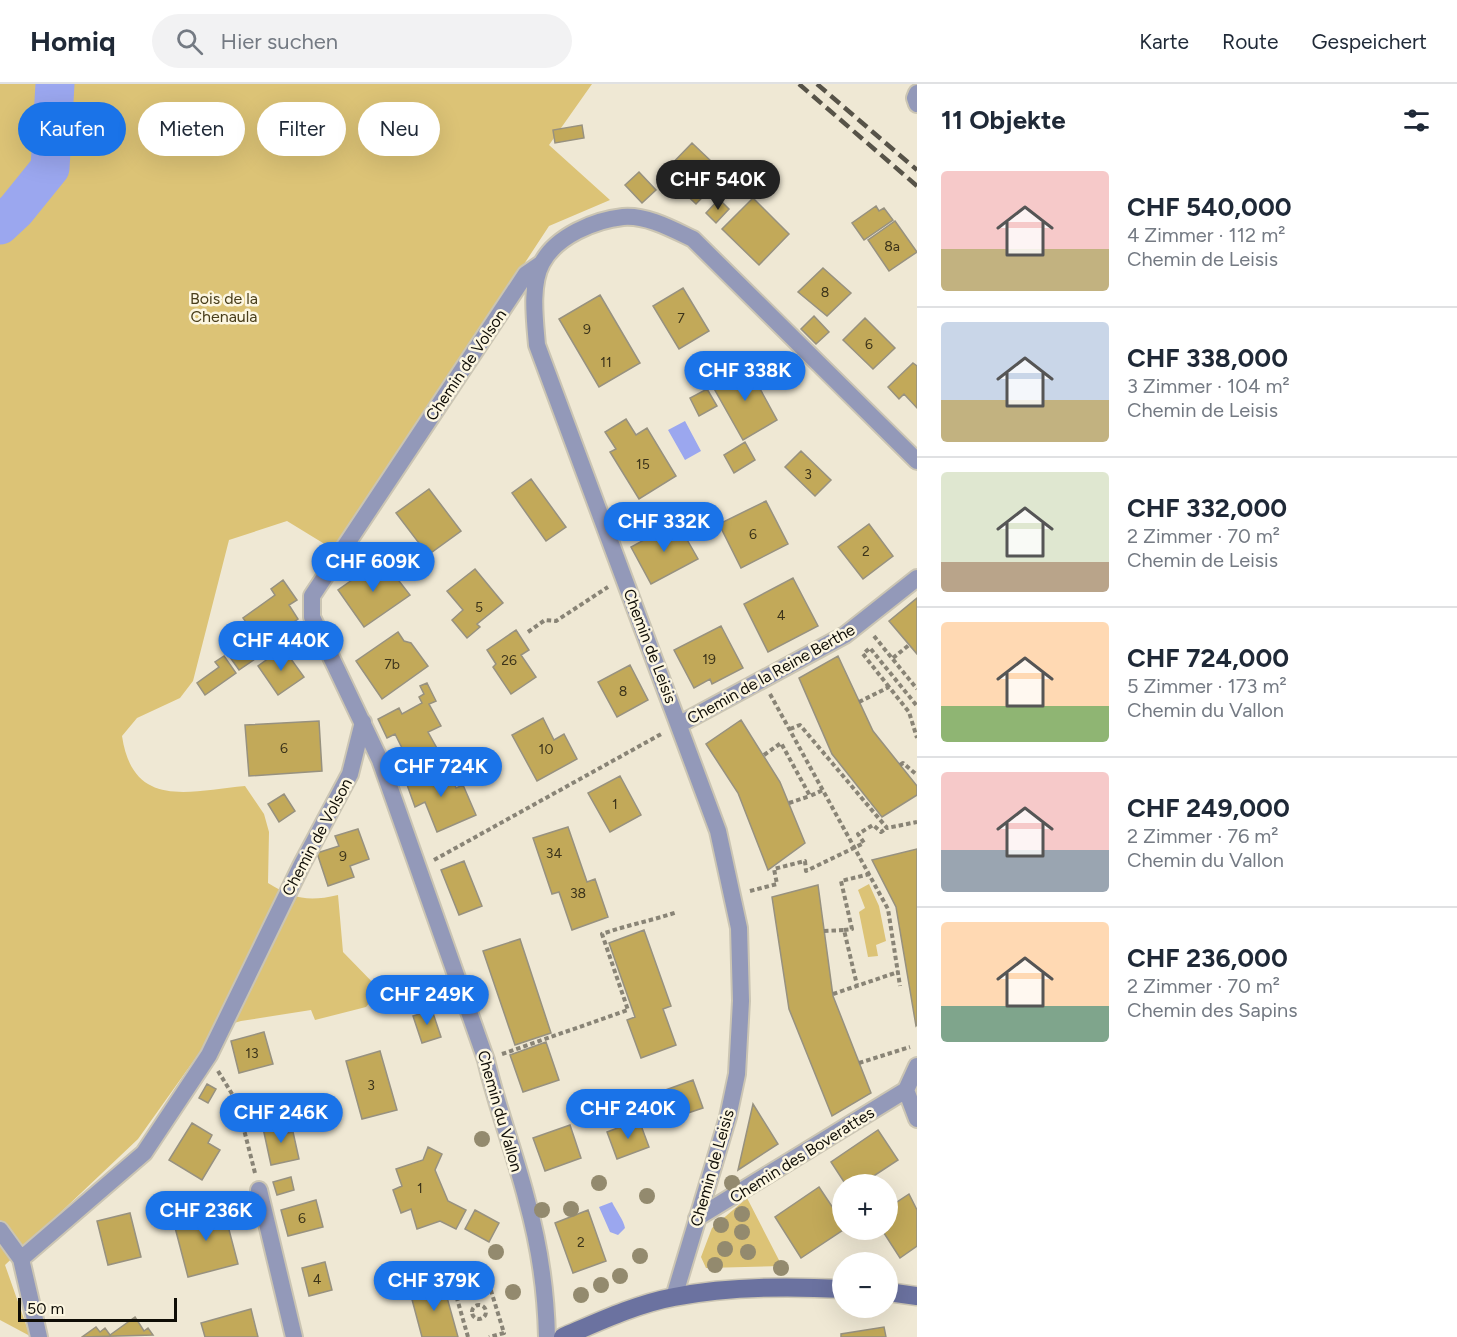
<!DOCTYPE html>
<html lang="de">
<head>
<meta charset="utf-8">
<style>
	:root { --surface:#fff; --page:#f2f2f3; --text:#1f2937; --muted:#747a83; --line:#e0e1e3; --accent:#1a73e8 }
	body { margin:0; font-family:Figtree,sans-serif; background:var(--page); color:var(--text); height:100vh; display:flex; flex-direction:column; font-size:22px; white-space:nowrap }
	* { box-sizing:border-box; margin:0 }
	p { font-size:20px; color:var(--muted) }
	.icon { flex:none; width:33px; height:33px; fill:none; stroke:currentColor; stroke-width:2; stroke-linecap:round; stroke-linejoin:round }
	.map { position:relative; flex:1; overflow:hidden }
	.details { display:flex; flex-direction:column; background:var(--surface); width:540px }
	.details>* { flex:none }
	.top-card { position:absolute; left:18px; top:18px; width:570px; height:54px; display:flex; gap:12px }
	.fabs { position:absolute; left:832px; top:1090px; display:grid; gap:12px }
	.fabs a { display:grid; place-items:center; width:66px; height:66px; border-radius:50%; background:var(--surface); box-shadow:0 6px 24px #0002; font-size:30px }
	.scale { position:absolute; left:18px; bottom:15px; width:159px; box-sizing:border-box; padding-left:6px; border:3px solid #0f0d06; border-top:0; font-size:16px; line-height:21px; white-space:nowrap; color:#0f0d06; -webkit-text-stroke:4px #fcf6e1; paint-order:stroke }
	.price { position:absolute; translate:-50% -51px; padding:0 14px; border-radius:21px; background:var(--accent); color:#fff; font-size:20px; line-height:39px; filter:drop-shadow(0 2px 3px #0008) }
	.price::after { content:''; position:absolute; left:50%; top:36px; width:18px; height:14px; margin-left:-9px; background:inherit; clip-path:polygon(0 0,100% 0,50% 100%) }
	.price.current { background:#222; color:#fff }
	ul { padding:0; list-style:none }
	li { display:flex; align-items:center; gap:18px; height:150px; padding:0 24px }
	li+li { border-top:2px solid var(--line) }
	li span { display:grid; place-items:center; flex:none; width:168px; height:120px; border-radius:6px; color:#555 }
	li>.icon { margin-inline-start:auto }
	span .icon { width:72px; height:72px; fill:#fffc; stroke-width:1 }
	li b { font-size:26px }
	h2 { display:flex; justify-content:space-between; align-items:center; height:72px; padding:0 24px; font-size:26px }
	.chip { padding:0 21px; border-radius:27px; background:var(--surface); box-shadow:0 6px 24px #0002; font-size:21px; line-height:54px }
	.chip.current { background:var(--accent); color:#fff }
	header { display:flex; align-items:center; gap:36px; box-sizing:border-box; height:84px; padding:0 30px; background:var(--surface); border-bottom:2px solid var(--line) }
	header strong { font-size:28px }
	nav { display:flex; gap:33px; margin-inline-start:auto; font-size:21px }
	.search { width:420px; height:54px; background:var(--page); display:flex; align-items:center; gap:15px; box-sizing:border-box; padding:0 21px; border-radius:33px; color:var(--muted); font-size:22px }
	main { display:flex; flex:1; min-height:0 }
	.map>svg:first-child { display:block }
</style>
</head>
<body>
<header>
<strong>Homiq</strong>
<div class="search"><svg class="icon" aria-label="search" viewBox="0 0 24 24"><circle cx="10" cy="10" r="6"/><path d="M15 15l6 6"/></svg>Hier suchen</div>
<nav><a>Karte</a><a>Route</a><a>Gespeichert</a></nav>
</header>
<main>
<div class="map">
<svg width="917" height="1253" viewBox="0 0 917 1253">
	<rect width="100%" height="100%" fill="#efe8d4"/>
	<!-- green -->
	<path fill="#dcc376" d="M0,0H592L549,61L610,116L549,142L336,467L287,437L229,456L193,597L180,614L137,634L122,652C133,726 189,707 245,702L264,730L269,748L268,799C294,815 308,818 338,811L343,868L380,906L366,923L315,936L311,926L241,937L217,944L138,1055L5,1181L30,1252L0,1236Z
		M869,800L879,822L886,857L876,861L878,872L868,873L859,828L865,824L858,806Z
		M747,1114L782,1182L706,1184L701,1173L712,1144Z"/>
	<!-- water -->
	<path fill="#9ba7ef" d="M685,337L701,367L685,376L668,346Z
		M612,1118C616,1126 624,1137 625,1144L618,1151L610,1148L599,1123Z"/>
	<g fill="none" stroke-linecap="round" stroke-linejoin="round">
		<!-- river -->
		<path stroke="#9ba7ef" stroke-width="39" d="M0,141L16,126L50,84L55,0"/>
	</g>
	<!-- building -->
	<path fill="#c2a959" stroke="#97917f" stroke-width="1.5" d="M582,41L584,54L555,59L553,46Z
		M692,59L712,78L706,85L718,97L696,120L663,89Z
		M639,88L656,106L642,119L625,101Z
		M753,114L789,150L759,181L722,145Z
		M719,115L729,125L716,139L706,129Z
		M876,122L879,127L884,124L893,136L864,156L852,139Z
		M895,137L917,168L889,187L868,156Z
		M823,184L851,209L827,232L798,208Z
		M683,204L709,247L679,265L653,222Z
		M600,211L640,279L599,303L559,235Z
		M814,232L829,248L816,260L801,245Z
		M865,234L895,264L873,285L843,256Z
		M913,279L917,282V324L904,310L899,315L888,303Z
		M747,281L777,336L743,356L712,301Z
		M707,305L717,322L699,332L690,314Z
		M626,335L636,351L647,344L676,392L639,415L610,368L616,365L605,348Z
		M745,358L755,376L734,389L724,371Z
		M801,367L831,396L815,412L785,383Z
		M531,395L566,443L546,457L512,409Z
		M429,405L461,447L428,471L396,429Z
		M766,417L788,460L741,484L719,440Z
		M677,438L698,475L651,500L631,463Z
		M869,440L893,472L863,495L838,463Z
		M379,477L386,486L392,488L410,511L364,543L338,506Z
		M475,485L503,519L477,540L480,543L467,554L452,536L463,526L447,507Z
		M793,494L818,542L768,568L744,520Z
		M283,496L297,516L289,521L298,535L261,560L243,534L275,511L271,505Z
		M917,514V570L889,537Z
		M721,542L743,584L712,600L710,595L694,604L674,566Z
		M516,546L529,566L521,571L536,593L511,610L493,583L496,580L487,566Z
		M398,548L404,557L411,559L428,582L382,615L356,577Z
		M242,558L255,575L239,586L227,569Z
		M283,564L304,593L278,611L258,582Z
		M224,572L236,589L205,611L197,599L219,583L215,578Z
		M838,572L873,647L917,702V711L882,733L832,670L799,594Z
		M630,581L648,616L617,633L598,598Z
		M427,599L436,617L429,620L441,642L428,648L439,668L411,682L395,650L387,654L378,635L399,624L402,630L422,619L419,613L424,610L420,602Z
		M543,634L554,656L564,650L577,675L537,697L512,651Z
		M741,636L780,698L805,759L768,786L738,709L706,660Z
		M319,637L322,687L249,692L245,641Z
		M447,681L456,704L463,701L476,731L437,748L425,718L415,723L406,698Z
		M620,692L641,731L610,748L588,709Z
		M284,710L295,727L279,738L268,720Z
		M568,743L587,798L595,795L608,833L572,846L559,808L552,810L533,754Z
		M358,745L369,775L350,782L354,793L328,802L317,769L339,762L335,752Z
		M917,765V941L916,942L896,823L872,776Z
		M464,777L482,822L459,831L441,786Z
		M818,801L833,912L871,1009L832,1032L789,925L772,813Z
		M644,846L671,922L663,925L676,961L641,974L627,936L635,933L609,859Z
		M520,855L551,949L515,961L483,867Z
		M432,926L441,953L422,959L413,932Z
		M264,948L273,980L239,989L231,957Z
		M546,958L559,996L523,1008L510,971Z
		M380,967L397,1026L362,1035L346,977Z
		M693,996L703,1024L670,1035L660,1008Z
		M207,1000L216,1005L208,1019L199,1014Z
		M753,1020L778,1060L738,1086Z
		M639,1036L649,1063L617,1075L607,1048Z
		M192,1039L212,1051L208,1059L220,1066L202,1096L169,1076Z
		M286,1039L288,1049L293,1048L299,1075L271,1081L263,1044Z
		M570,1041L581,1074L545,1087L533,1054Z
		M878,1046L898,1076L860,1101H846L831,1078Z
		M428,1063L442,1070L435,1086L448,1117L466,1126L456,1145L440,1137L417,1145L411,1125L401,1129L393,1106L402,1102L396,1085L423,1076Z
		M291,1093L294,1106L277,1111L273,1098Z
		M819,1103L843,1139V1146L801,1174L775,1133Z
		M909,1110L917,1126V1162L900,1174L882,1146H888V1124Z
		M316,1116L323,1143L288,1152L281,1126Z
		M223,1123L238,1180L188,1193L173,1136Z
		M475,1126L499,1139L489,1158L465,1145Z
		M588,1126L606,1177L573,1189L555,1139Z
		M130,1129L141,1173L108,1181L97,1137Z
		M325,1178L332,1206L309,1212L302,1184Z
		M443,1199L458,1253H422L410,1208Z
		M251,1225L258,1253H205L201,1239Z
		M135,1233L144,1247L148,1244L153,1251L82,1253L96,1243L100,1248L105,1244L110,1251Z
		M884,1243L886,1253H841V1250Z"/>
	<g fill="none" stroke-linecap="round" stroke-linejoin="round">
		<defs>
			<path id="street" d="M917,9L915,14L917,20
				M542,179L526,190L312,512V533L380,676L486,976C497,1024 515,1069 527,1117C539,1160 546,1209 547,1253
				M680,640L845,551L917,494
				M906,1006L917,1035
				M259,1106L294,1253
				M697,1134L906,1006L917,982
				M0,1146L21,1175L39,1253
				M21,1175L144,1069L209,971L302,780L350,690L363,638
				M674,1213L728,1033L737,990L741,917L739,844L718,747L537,261C535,237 530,201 542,179C556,152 595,136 623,133C647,131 672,145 693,155L917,377"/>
			<path id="secondary" d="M888,1208L917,1212
				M563,1253C598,1238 636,1220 674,1213C729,1202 788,1202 843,1205"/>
		</defs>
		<!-- street casing -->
		<use href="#street" stroke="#cbc5b3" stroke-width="20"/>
		<!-- secondary casing -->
		<use href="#secondary" stroke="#cbc5b3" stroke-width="21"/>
		<!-- path -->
		<path stroke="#898476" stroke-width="4" stroke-dasharray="4.5 3" stroke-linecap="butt" d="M528,548L545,536L556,537L608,503
			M874,552L917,605
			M893,574L909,561
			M889,603L863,570L870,564L917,622
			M770,610L888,825L900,902
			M859,618L889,603L909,628L917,654
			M790,645L800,641L887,744L917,738
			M764,671L781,659L810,712L823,706
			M900,681L903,679L917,691
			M789,719L810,712
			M434,776L663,649
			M750,807L777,800L774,785L805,777L806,787L864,759L858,750L873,741L881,748L887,744
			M844,846L852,845L841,797L870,790
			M824,847L844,846L857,901
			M833,910L898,888
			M502,970L628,926L602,850C627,841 651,837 677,828
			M859,979L910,963
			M218,987L237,1018L255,1089
			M472 1228a7 7 0 1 1 14 0a7 7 0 1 1-14 0Z
			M468,1253L452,1197L485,1187L504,1249L489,1253"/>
		<!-- street -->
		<use href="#street" stroke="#9399b9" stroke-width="16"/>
		<!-- secondary -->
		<use href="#secondary" stroke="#6b72a0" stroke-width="18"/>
		<!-- rail -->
		<path stroke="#575348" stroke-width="4.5" stroke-dasharray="12 6" stroke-linecap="butt" d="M799,0L917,102
			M817,0L917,86"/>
	</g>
	<!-- trees -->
	<g fill="#938a6e">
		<circle cx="482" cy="1055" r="8"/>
		<circle cx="599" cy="1099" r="8"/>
		<circle cx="732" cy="1099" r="8"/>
		<circle cx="647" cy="1112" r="8"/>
		<circle cx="571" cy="1125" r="8"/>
		<circle cx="542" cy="1126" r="8"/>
		<circle cx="742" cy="1130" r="8"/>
		<circle cx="721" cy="1141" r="8"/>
		<circle cx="742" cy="1148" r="8"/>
		<circle cx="725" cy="1165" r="8"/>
		<circle cx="496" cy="1168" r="8"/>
		<circle cx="748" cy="1168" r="8"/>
		<circle cx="640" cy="1172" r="8"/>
		<circle cx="715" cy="1181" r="8"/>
		<circle cx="781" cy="1184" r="8"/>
		<circle cx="620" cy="1192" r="8"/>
		<circle cx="601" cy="1201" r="8"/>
		<circle cx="513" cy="1208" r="8"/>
		<circle cx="581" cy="1211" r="8"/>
	</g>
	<g text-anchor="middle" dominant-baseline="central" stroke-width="5" stroke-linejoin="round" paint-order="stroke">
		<!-- number labels -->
		<g font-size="14" fill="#3c341b">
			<text x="892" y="162">8a</text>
			<text x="825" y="208">8</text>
			<text x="681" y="234">7</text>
			<text x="587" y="245">9</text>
			<text x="869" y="260">6</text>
			<text x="606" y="278">11</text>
			<text x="643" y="380">15</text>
			<text x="808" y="390">3</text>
			<text x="753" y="450">6</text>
			<text x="866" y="467">2</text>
			<text x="479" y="523">5</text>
			<text x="781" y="531">4</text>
			<text x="709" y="575">19</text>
			<text x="509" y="576">26</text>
			<text x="392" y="580">7b</text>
			<text x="623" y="607">8</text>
			<text x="284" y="664">6</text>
			<text x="546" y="665">10</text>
			<text x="615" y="720">1</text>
			<text x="554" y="769">34</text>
			<text x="343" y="772">9</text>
			<text x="578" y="809">38</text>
			<text x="252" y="969">13</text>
			<text x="371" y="1001">3</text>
			<text x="420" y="1104">1</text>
			<text x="302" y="1134">6</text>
			<text x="581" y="1158">2</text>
			<text x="317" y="1195">4</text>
		</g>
		<!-- park labels -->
		<g font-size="16" fill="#483d1a" stroke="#fcf6e1">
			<text x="224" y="214">Bois de la<tspan x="224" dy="18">Chenaula</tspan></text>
		</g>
		<!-- street labels -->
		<g font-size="16" fill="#0f0d06" stroke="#fcf6e1">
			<text transform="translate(466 281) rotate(-56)">Chemin de Volson</text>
			<text transform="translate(650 562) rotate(69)">Chemin de Leisis</text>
			<text transform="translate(771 590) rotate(-29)">Chemin de la Reine Berthe</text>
			<text transform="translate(317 753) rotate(-62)">Chemin de Volson</text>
			<text transform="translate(500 1027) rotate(74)">Chemin du Vallon</text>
			<text transform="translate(802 1071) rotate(-32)">Chemin des Boverattes</text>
			<text transform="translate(712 1084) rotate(-74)">Chemin de Leisis</text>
		</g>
	</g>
</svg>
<div class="fabs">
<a>+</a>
<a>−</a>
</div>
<div class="scale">50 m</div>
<b class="price current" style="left:718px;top:127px">CHF 540K</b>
<b class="price" style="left:745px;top:318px">CHF 338K</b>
<b class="price" style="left:664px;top:469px">CHF 332K</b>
<b class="price" style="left:373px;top:509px">CHF 609K</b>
<b class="price" style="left:281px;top:588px">CHF 440K</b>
<b class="price" style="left:441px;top:714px">CHF 724K</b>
<b class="price" style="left:427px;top:942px">CHF 249K</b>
<b class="price" style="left:628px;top:1056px">CHF 240K</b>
<b class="price" style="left:281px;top:1060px">CHF 246K</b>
<b class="price" style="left:206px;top:1158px">CHF 236K</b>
<b class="price" style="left:434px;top:1228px">CHF 379K</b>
<div class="top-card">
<a class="chip current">Kaufen</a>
<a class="chip">Mieten</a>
<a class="chip">Filter</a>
<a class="chip">Neu</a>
</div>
</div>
<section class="details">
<h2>11 Objekte<svg class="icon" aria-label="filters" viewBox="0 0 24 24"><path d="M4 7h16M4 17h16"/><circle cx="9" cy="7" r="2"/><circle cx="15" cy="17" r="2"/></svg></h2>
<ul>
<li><span style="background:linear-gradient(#f6c9c9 65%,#c2b280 0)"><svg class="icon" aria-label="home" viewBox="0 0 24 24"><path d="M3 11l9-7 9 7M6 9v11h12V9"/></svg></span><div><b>CHF 540,000</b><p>4 Zimmer · 112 m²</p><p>Chemin de Leisis</p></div></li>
<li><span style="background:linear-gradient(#c9d6e8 65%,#c2b280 0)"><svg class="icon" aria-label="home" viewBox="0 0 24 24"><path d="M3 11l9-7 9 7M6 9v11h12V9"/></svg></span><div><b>CHF 338,000</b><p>3 Zimmer · 104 m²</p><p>Chemin de Leisis</p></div></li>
<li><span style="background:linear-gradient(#dfe7d0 75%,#b9a48a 0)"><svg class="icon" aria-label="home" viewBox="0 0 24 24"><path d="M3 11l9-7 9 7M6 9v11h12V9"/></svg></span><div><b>CHF 332,000</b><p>2 Zimmer · 70 m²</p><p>Chemin de Leisis</p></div></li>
<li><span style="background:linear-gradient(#ffd9b3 70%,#8fb573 0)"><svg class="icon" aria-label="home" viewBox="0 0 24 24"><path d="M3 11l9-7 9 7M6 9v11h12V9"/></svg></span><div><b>CHF 724,000</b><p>5 Zimmer · 173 m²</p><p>Chemin du Vallon</p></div></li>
<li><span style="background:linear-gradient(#f6c9c9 65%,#9aa5b1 0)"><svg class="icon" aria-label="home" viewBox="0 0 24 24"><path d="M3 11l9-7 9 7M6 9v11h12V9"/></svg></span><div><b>CHF 249,000</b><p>2 Zimmer · 76 m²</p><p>Chemin du Vallon</p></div></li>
<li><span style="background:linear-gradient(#ffd9b3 70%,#7fa58c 0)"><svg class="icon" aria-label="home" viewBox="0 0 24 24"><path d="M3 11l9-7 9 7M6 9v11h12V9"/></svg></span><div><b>CHF 236,000</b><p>2 Zimmer · 70 m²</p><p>Chemin des Sapins</p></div></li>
</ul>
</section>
</main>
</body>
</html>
